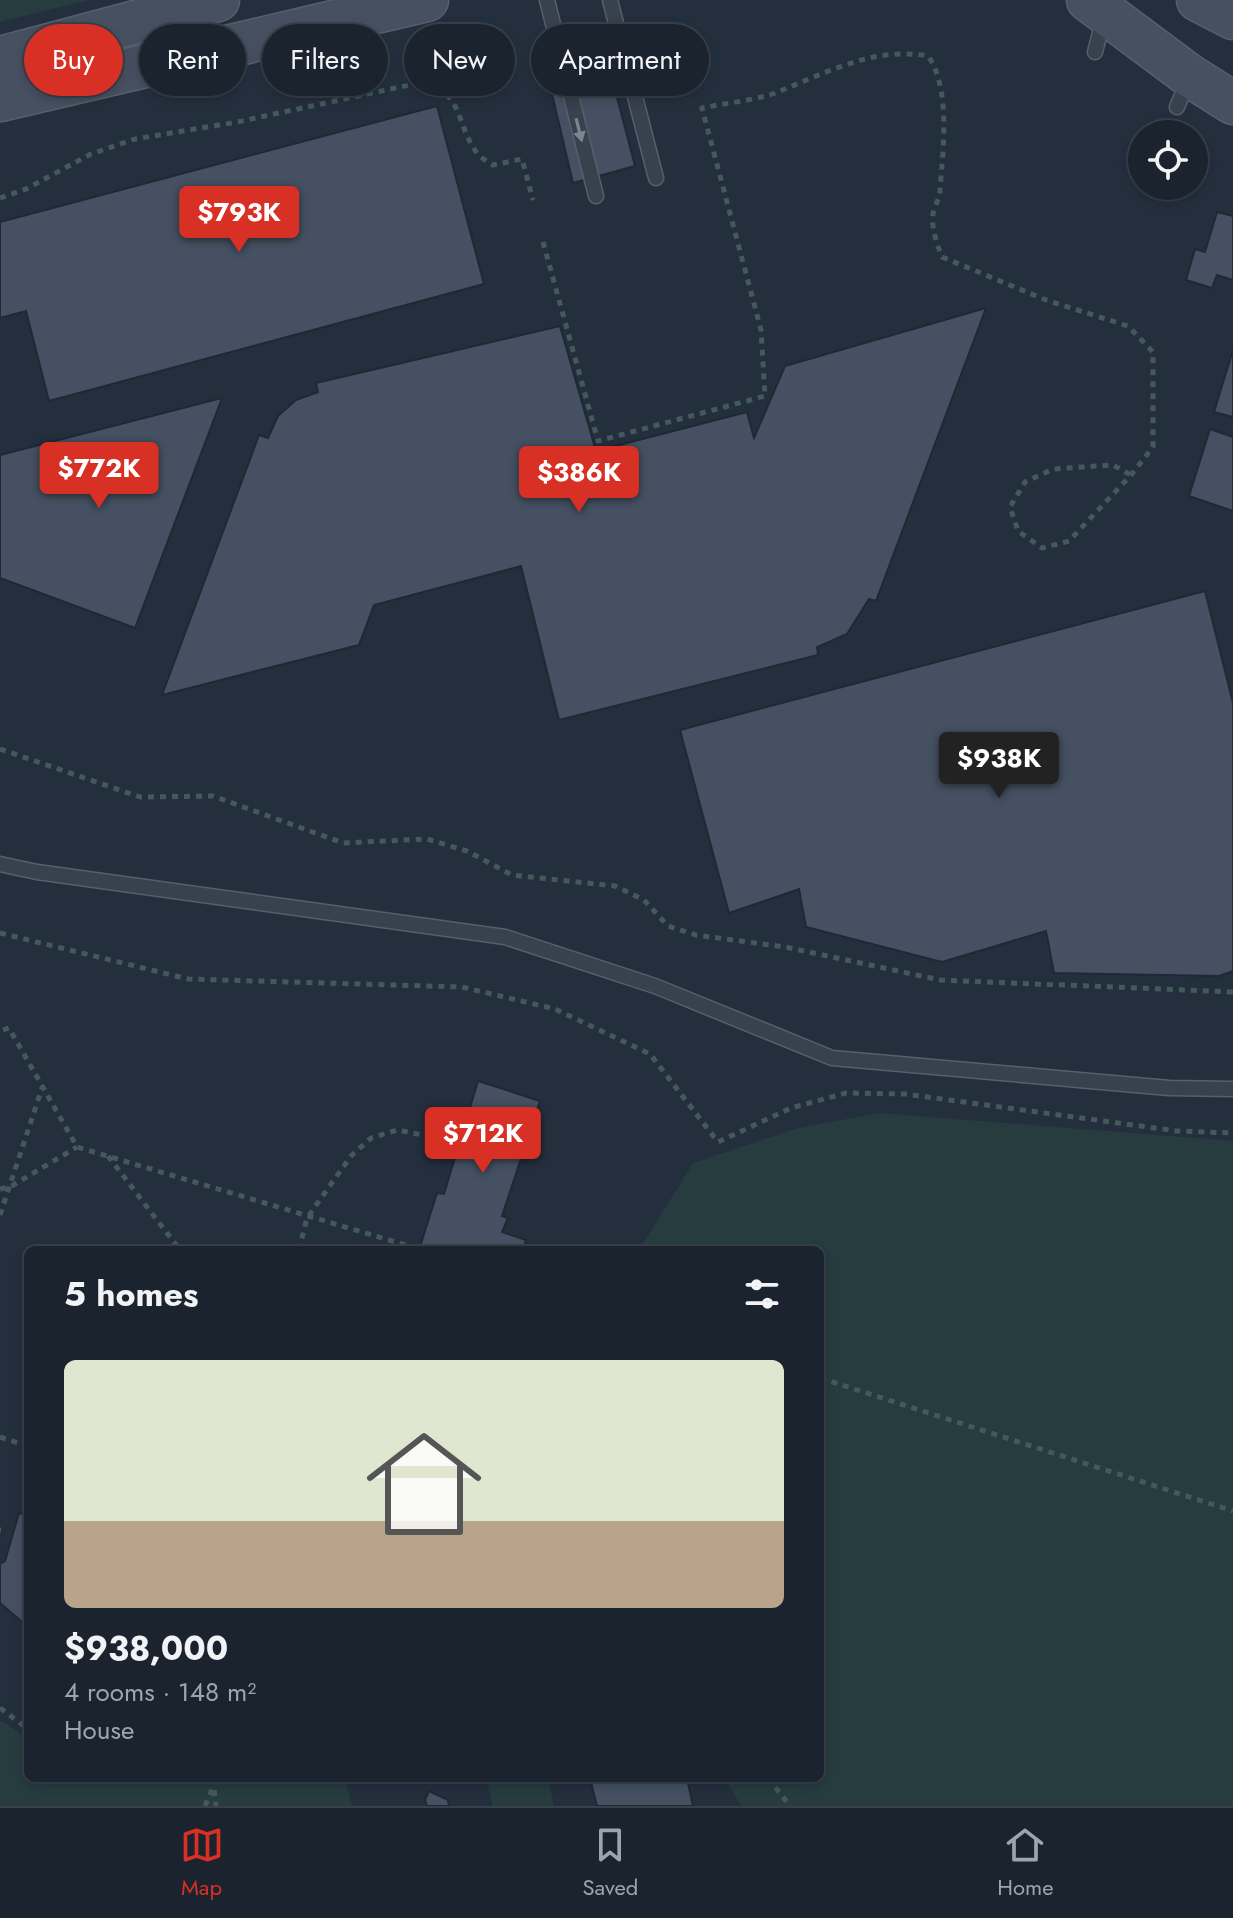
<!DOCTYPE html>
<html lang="en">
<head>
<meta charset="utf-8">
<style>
	:root { --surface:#1b232e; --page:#242b36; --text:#f1f3f6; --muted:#a0a4aa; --line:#39404a; --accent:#d93025 }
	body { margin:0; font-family:Jost,sans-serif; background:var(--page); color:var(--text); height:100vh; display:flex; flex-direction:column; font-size:30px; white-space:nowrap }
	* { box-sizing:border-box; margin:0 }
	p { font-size:26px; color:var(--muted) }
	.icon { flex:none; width:44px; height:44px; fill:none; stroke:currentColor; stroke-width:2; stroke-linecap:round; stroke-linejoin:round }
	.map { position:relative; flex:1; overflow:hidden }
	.panel { position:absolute; left:24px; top:1246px; width:800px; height:536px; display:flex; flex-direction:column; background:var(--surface); border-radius:12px; box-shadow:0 4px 12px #0003,0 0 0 2px var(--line) }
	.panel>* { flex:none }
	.hud { position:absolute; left:24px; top:24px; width:800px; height:72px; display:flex; gap:16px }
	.tools { position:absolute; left:1128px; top:120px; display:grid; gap:16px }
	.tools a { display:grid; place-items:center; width:80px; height:80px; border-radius:50%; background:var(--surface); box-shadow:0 4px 12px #0003,0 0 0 2px var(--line); font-size:40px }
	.price { position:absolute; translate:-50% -68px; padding:0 18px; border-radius:8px; background:var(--accent); color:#fff; font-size:26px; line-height:52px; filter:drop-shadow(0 2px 4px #0008) }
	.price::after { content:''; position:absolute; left:50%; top:48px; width:24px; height:18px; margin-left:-12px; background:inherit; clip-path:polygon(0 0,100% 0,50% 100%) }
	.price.on { background:#222; color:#fff }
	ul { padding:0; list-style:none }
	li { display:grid; align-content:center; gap:16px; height:424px; padding:0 40px }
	li span { display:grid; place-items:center; height:248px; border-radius:12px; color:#555 }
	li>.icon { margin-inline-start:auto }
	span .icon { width:144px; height:144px; fill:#fffc; stroke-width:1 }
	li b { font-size:34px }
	h2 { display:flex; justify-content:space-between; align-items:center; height:96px; padding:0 40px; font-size:34px }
	.pill { padding:0 28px; border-radius:36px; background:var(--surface); box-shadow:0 4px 12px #0003,0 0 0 2px var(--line); font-size:28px; line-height:72px }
	.pill.on { background:var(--accent); color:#fff }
	.tab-bar { display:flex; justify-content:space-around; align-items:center; height:112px; border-top:2px solid var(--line); background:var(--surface); font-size:22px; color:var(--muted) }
	.tab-bar a { display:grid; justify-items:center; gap:4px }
	.tab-bar .on { color:var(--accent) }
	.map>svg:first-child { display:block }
</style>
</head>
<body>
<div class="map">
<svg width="1233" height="1806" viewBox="0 0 1233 1806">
	<rect width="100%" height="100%" fill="#242f3e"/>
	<!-- green -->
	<path fill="#263c3f" d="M0,0H89L0,22Z
		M879,1113L1233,1141V1806H741L725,1778H820V1250H639L693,1163L798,1128Z
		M0,1720L28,1738V1778H345L352,1806H0Z
		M519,1778H548L554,1806H493L488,1785Z"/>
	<!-- building -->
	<path fill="#455162" stroke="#1f2835" stroke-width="2" d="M607,59L635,166L573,183L547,73Z
		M437,106L484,284L49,401L26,311L0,318V222Z
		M1217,212L1233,216V280L1217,275L1212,288L1186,280L1195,249L1205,252Z
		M986,308L876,601L869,599L847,634L817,647L818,655L559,720L521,566L374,605L359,645L162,695L259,435L268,438L278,416L296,400L318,392L316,383L560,326L596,451L747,412L754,438L785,366Z
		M1233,350V417L1214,412Z
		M222,398L135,628L0,578V455Z
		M1210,429L1233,437V511L1189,496Z
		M1205,591L1233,703V971L1219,976L1054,973L1046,931L942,962L806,927L799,889L729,913L680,730Z
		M478,1081L540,1101L502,1216L508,1218L502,1232L526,1240L523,1250H419L437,1193L444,1194Z
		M19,1513L28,1515V1627L0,1603V1564L5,1561Z
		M590,1778H687L693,1806H597Z
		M429,1791L448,1800L449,1806H427L425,1800Z"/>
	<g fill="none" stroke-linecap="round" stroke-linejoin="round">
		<defs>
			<path id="service" d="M547,0L596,196
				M610,0L656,178
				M1095,52L1104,17
				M1177,107L1188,81
				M0,864L37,872L505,937L655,986L832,1058L1169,1088L1233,1089"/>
			<path id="secondary" d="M1088,0L1190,76L1233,103
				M1198,0L1233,18
				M0,58L218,0
				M0,100L427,0"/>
		</defs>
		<!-- service casing -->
		<use href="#service" stroke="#565f6c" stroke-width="17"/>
		<!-- secondary casing -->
		<use href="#secondary" stroke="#565f6c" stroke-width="45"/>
		<!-- path -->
		<path stroke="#44595c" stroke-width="5" stroke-dasharray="6 6" stroke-linecap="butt" d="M0,198L26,189L91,154L135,139L237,122L419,83C464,89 455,124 477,153C481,158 488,162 493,165L522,159L533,200
			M543,242L598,441L765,396L761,330L702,108C726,103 752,101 775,93C824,74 873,46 928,56C951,88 943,151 940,190C940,199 934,206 933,214C931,228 937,244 942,257L1046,300L1128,326L1153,352V447L1131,475L1069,541L1042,548L1018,531L1010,507L1025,482L1053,469L1113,465L1131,475
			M0,749L140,797L213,796L343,843L427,839L467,851L512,875L615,886L644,900L668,926L696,935L785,947L940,980L1233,992
			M0,933L188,979L462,987L555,1009L650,1054L718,1142L791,1108L846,1093L905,1094L1177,1131L1233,1133
			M3,1030L9,1028L77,1147L419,1249
			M108,1156L180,1250
			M0,1189L10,1187L77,1147
			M0,1215L42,1088
			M299,1250L307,1218L351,1156L371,1138L397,1130L459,1142
			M820,1378L1233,1511
			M0,1437L28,1446
			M0,1530H1
			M0,1708L28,1729
			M213,1778L216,1806
			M768,1778L790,1806
			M205,1806L213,1787"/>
		<!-- service -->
		<use href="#service" stroke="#38414e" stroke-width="14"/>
		<!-- secondary -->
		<use href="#secondary" stroke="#465061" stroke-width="42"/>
	</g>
	<!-- one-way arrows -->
	<defs><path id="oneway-solid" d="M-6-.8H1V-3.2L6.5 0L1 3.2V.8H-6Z" transform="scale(2)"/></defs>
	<use fill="#7c8592" href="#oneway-solid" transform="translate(579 130) rotate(76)"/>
</svg>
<div class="tools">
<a><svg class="icon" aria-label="locate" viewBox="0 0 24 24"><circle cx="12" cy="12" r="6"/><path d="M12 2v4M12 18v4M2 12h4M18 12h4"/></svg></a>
</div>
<b class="price" style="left:239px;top:254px">$793K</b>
<b class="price" style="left:99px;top:510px">$772K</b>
<b class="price" style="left:579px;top:514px">$386K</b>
<b class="price on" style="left:999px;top:800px">$938K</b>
<b class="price" style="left:483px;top:1175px">$712K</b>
<div class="hud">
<a class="pill on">Buy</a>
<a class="pill">Rent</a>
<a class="pill">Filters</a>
<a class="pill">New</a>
<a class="pill">Apartment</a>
</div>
<section class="panel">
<h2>5 homes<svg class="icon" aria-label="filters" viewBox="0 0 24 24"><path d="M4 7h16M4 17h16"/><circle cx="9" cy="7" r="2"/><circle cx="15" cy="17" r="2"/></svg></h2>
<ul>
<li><span style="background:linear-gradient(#dfe7d0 65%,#b9a48a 0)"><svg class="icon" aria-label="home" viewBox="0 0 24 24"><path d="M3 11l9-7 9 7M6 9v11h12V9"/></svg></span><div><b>$938,000</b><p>4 rooms · 148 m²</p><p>House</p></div></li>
</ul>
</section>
</div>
<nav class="tab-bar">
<a class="on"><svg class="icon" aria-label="map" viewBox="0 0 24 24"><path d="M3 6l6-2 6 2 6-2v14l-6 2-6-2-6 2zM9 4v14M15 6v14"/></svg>Map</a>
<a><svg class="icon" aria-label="saved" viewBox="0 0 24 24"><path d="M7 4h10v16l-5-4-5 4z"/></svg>Saved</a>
<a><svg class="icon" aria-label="home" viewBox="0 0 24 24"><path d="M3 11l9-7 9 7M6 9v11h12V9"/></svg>Home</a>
</nav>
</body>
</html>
